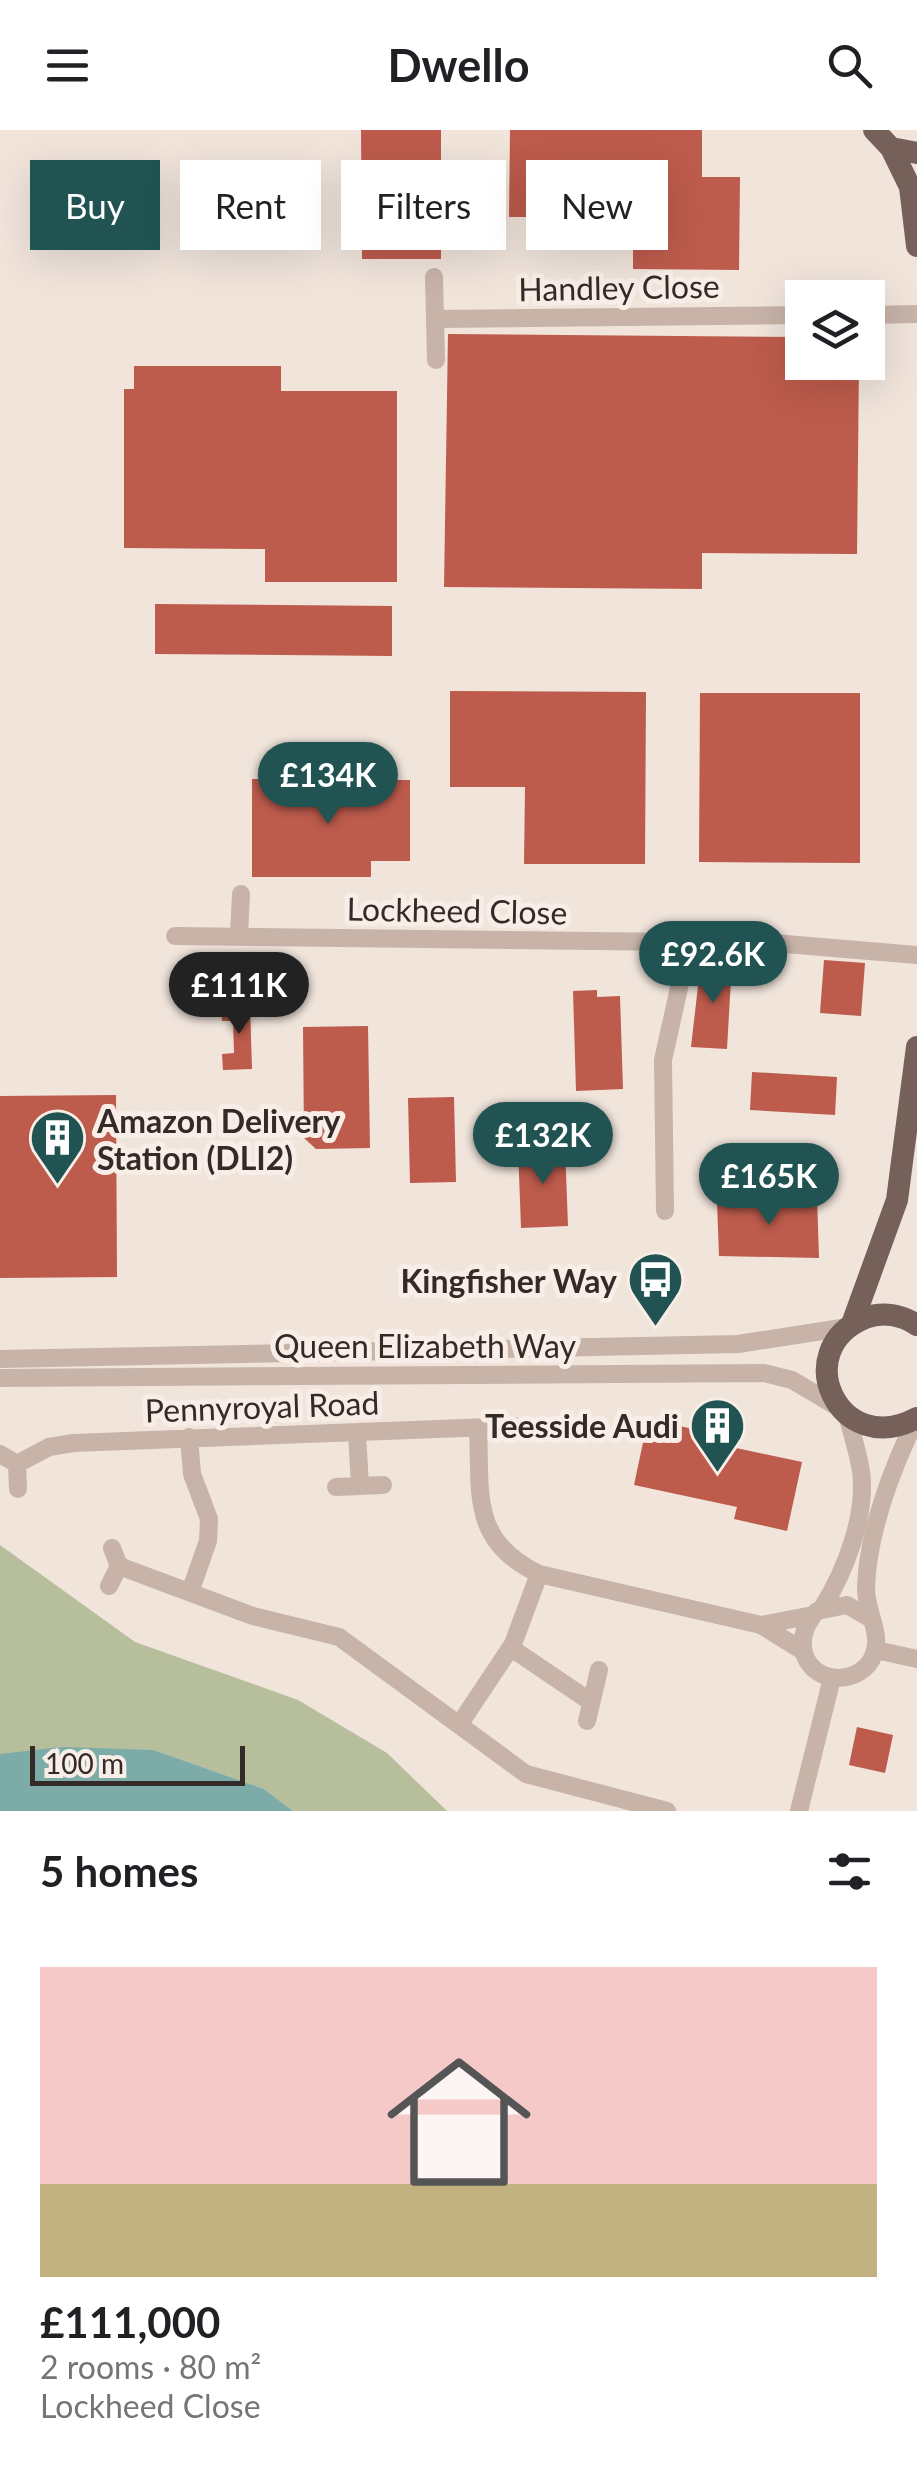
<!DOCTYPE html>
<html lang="en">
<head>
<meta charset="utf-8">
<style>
	:root { --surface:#fff; --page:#f6f6f6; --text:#202124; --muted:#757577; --accent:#205351 }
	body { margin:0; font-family:Lato,sans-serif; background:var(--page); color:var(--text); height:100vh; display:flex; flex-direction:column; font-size:38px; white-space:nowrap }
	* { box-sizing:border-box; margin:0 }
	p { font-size:32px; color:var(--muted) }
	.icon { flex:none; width:55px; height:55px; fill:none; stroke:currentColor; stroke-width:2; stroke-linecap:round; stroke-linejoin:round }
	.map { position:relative; height:1681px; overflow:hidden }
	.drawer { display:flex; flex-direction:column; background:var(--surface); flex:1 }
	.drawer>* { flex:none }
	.hud { position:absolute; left:30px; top:30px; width:858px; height:90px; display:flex; gap:20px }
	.buttons { position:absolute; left:785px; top:150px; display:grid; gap:20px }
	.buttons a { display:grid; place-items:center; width:100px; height:100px; border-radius:0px; background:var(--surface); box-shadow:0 10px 40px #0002; font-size:50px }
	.scale { position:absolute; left:30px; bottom:25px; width:215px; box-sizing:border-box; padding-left:10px; border:5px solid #342a28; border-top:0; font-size:28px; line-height:35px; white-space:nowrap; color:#342a28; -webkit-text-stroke:8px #f8eee7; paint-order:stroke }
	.price { position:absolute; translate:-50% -85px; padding:0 22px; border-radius:35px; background:var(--accent); color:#fff; font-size:32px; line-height:65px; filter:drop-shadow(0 2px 5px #0008) }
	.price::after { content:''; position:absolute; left:50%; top:60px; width:30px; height:22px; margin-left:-15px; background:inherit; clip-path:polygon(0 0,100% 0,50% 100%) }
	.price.on { background:#222; color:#fff }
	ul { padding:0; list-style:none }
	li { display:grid; align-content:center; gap:20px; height:530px; padding:0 40px }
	li span { display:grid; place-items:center; height:310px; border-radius:0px; color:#555 }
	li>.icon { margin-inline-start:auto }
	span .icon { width:180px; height:180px; fill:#fffc; stroke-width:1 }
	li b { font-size:42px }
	h2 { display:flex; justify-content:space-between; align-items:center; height:120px; padding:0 40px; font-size:42px }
	.chip { padding:0 35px; border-radius:0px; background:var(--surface); box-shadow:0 10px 40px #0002; font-size:35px; line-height:90px }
	.chip.on { background:var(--accent); color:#fff }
	header { display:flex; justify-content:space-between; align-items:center; height:130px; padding:0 40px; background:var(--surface); font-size:45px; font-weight:700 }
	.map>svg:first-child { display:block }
</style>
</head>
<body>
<header><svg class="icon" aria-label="menu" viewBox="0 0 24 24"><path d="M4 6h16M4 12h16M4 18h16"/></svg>Dwello<svg class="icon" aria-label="search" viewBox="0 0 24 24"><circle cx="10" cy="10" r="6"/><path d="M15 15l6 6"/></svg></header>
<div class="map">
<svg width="917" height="1681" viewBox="0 0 917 1681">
	<rect width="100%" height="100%" fill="#f0e4db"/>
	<!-- green -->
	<path fill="#b6be9c" d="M0,1415L135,1512L298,1570L387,1623L447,1681H293L264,1659L154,1620L60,1619L0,1634Z"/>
	<!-- water -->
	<path fill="#7caba8" d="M62,1617L154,1620L264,1659L293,1681H0V1624Z"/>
	<!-- building -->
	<path fill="#bd5b4c" d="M361,0H441V129H362Z
		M510,0H702V47H740L739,140L633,139V87H509Z
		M448,204L802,207V232H859L857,424L702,423V459L444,457Z
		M134,236H281V261H397V452H265V419L124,418V259H134Z
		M155,474L392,476V526L155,524Z
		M450,561L646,562L645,734H524L525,657H450Z
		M700,563H860V733L699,732Z
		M252,649L410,650V731H371V747H252Z
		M701,830L732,832L727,919L691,917Z
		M824,830L865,833L861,886L820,883Z
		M597,860V867L620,866L623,959L576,961L573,861Z
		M250,874L252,939L223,940L222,924L234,923L233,891H222L221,875Z
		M368,896L370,1018L316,1019L304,1008L303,897Z
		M752,942L837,947L835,985L750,980Z
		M116,965L117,1147L0,1148V966Z
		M454,967L456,1052L410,1053L408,968Z
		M565,1016L568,1096L521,1098L518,1017Z
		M817,1066L819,1128L719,1126L717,1071Z
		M648,1289L738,1309L736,1318L802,1332L787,1401L734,1389L737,1377L634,1355Z
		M857,1597L893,1605L885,1643L849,1635Z"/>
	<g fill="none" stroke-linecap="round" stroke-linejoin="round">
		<!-- minor -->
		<path stroke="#c7b3a8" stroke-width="18" d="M434,147L436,230
			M868,185L917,184
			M436,189L802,185
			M175,806L774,813L917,825
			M239,806L241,764
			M665,1081L663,930L689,813
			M0,1229L738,1214L848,1197
			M0,1248L764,1243L792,1250L841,1279
			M478,1298C481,1364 470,1411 539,1444L761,1495
			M357,1303L360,1356
			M189,1307L192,1344L209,1389L208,1411L190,1462
			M0,1324L17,1334L18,1359
			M17,1334L49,1317L73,1313L514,1296
			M336,1357L383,1355
			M112,1418L119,1436L253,1486L339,1507L526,1644L667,1681
			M109,1456L119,1436
			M822,1478C845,1442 867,1385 861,1341C858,1322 852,1304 847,1285
			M868,1487L847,1475L817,1481C806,1493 800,1507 804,1523C814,1557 863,1555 874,1524C882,1502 865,1480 866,1457C868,1400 892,1339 916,1289
			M511,1518L591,1572
			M876,1520L917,1529
			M803,1521L761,1495L813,1485
			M587,1591L599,1540
			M461,1592L513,1514L539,1444
			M799,1681L832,1548"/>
		<!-- major -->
		<path stroke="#75605a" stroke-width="22" d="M874,0L891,18L917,23
			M891,18L910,57L917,116
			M852,1194L897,1070L917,917
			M917,1195C902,1185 883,1181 865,1188C788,1220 839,1330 917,1288"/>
	</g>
	<!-- icons -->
	<defs>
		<symbol id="building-pin" viewBox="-11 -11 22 30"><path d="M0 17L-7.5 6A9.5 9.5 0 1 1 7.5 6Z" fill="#205351" stroke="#f8eee7"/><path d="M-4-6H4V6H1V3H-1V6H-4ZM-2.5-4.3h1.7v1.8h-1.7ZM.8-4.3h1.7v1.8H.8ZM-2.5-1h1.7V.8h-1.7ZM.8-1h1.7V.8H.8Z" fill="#fff"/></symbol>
		<symbol id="bus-pin" viewBox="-11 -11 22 30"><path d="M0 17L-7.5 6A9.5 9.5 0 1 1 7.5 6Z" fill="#205351" stroke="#f8eee7"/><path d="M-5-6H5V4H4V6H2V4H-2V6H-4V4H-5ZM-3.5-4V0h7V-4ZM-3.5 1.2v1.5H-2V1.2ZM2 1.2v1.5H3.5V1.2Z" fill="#fff"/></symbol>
	</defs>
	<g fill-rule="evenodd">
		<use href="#building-pin" x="26" y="976" width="63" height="86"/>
		<use href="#bus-pin" x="624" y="1118" width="63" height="86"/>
		<use href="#building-pin" x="686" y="1264" width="63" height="86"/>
	</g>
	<g text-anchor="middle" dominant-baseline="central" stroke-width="10" stroke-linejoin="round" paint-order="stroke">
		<!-- street labels -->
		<g font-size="32" fill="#342a28" stroke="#f8eee7">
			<text transform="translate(619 157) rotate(-1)">Handley Close</text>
			<text transform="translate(457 780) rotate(1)">Lockheed Close</text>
			<text x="425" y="1215">Queen Elizabeth Way</text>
			<text transform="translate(262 1276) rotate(-2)">Pennyroyal Road</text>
		</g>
		<!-- poi labels -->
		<g font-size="32" font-weight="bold" fill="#342a28" stroke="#f8eee7" text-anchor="end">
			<text x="97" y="990" text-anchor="start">Amazon Delivery<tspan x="97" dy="37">Station (DLI2)</tspan></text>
			<text x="617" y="1150">Kingfisher Way</text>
			<text x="679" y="1295">Teesside Audi</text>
		</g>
	</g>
</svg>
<div class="buttons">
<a><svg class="icon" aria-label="layers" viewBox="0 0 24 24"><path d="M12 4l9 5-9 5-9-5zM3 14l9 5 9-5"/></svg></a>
</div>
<div class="scale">100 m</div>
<b class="price" style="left:328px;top:697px">£134K</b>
<b class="price" style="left:713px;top:876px">£92.6K</b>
<b class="price on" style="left:239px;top:907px">£111K</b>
<b class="price" style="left:543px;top:1057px">£132K</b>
<b class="price" style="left:769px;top:1098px">£165K</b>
<div class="hud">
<a class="chip on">Buy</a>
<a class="chip">Rent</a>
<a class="chip">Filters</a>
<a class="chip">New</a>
</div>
</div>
<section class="drawer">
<h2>5 homes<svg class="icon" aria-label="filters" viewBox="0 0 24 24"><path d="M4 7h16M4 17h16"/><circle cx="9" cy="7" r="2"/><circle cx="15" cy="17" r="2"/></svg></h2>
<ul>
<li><span style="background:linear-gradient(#f6c9c9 70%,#c2b280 0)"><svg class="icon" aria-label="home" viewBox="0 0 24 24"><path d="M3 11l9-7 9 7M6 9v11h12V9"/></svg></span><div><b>£111,000</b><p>2 rooms · 80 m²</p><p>Lockheed Close</p></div></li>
</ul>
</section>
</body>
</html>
